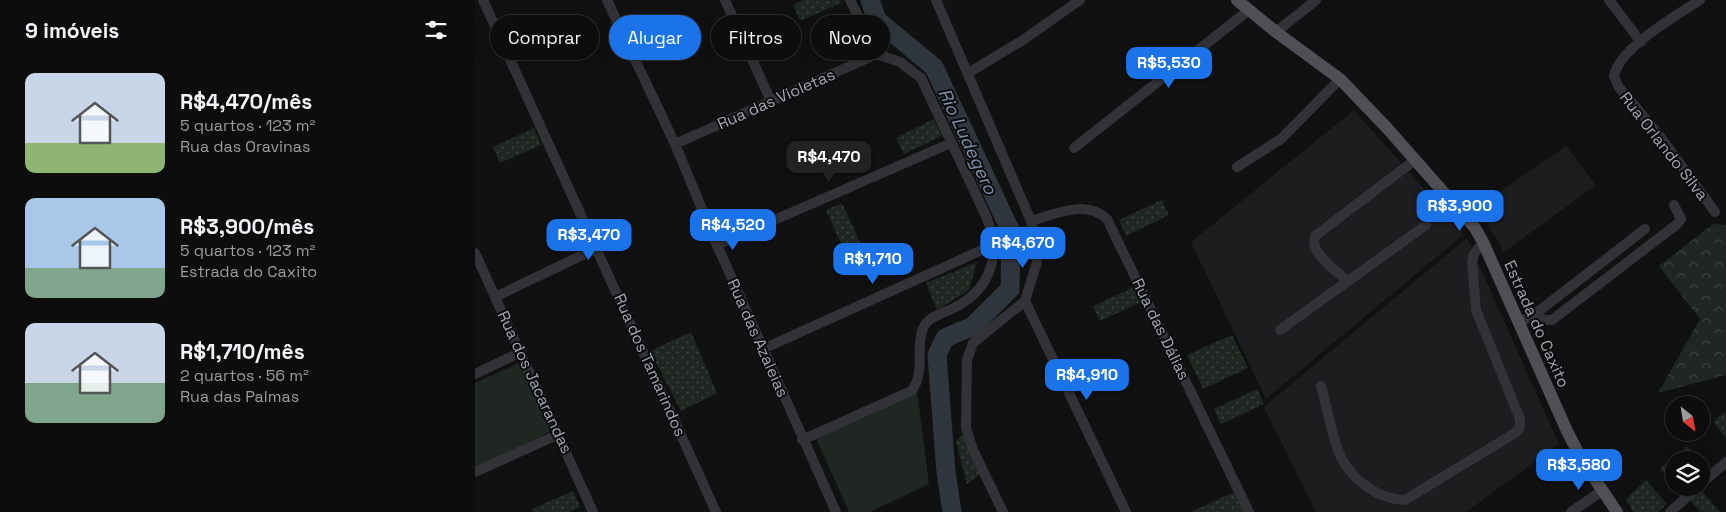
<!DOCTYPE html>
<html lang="pt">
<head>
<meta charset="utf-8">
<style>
	:root { --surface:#0d0d0e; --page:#1b1b1c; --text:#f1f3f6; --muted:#9a9c9e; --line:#2d2d2e; --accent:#1a73e8 }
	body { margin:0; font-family:"Space Grotesk",sans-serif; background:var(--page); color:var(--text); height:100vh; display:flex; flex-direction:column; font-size:19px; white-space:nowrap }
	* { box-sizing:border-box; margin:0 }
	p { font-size:16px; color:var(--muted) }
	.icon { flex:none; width:28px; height:28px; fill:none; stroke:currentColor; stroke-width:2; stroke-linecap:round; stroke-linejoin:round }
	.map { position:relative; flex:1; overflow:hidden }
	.drawer { display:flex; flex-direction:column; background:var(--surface); width:475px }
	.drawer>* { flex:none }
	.hud { position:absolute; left:15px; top:15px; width:475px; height:45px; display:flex; gap:10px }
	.needle { width:32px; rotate:150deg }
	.fabs { position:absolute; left:1190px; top:396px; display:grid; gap:10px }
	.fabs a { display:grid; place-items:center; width:45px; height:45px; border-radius:50%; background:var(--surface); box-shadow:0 5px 20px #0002,0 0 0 1px var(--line); font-size:25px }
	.price { position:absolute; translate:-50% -42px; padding:0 11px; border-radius:10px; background:var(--accent); color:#fff; font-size:16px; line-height:32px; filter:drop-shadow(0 1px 2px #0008) }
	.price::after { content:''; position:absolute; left:50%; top:30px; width:15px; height:11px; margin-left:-8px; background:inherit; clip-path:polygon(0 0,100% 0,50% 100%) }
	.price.on { background:#222; color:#fff }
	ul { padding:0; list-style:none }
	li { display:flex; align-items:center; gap:15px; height:125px; padding:0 25px }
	li span { display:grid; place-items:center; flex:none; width:140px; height:100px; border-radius:10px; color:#555 }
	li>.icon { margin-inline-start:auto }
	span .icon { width:60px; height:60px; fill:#fffc; stroke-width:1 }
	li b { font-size:21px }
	h2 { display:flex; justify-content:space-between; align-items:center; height:60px; padding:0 25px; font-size:21px }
	.pill { padding:0 18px; border-radius:22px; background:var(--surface); box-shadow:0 5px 20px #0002,0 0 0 1px var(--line); font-size:18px; line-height:45px }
	.pill.on { background:var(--accent); color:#fff }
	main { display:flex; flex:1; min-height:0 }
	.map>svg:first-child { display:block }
</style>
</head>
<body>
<main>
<section class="drawer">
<h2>9 imóveis<svg class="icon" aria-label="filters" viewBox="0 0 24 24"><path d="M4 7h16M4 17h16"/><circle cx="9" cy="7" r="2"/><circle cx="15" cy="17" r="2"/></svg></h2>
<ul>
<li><span style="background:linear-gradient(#c9d6e8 70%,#8fb573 0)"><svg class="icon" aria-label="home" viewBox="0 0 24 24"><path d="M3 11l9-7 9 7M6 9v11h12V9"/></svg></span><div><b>R$4,470/mês</b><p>5 quartos · 123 m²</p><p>Rua das Oravinas</p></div></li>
<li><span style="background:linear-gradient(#a9c7e8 70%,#7fa58c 0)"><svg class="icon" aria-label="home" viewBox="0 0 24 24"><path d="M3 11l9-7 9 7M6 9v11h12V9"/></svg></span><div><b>R$3,900/mês</b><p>5 quartos · 123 m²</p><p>Estrada do Caxito</p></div></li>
<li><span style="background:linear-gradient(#c9d6e8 60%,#7fa58c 0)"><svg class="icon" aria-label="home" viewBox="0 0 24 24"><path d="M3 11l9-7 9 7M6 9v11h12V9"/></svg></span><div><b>R$1,710/mês</b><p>2 quartos · 56 m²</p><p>Rua das Palmas</p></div></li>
</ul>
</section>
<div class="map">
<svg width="1251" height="512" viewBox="0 0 1251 512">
	<defs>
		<pattern id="grass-dots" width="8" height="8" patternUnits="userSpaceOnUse" patternTransform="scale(1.25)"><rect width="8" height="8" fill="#202621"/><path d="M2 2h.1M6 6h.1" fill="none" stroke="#3d423f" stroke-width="1.8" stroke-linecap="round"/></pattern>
		<pattern id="forest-crowns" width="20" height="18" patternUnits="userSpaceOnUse" patternTransform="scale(1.25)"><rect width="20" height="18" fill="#202621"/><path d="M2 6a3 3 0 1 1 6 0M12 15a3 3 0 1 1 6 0" fill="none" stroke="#3d423f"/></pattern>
	</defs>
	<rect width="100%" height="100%" fill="#111112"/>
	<!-- built -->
	<path fill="#1d1d1f" d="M879,110L989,234L791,399L716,242Z
		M1091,146L1121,185L1029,252L1002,207Z
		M992,238L1084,444L991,512H841L789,407Z"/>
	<!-- grass -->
	<path fill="url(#grass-dots)" d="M329,0H365L366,3L325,21L318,5Z
		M201,17L209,34L167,52L160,36Z
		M459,119L467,136L429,154L421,138Z
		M59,128L66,145L25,163L18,147Z
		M687,200L694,215L651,236L644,220Z
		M367,203L386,244L369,251L351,210Z
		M502,262L494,290L462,310L451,283Z
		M661,286L668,301L625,321L618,306Z
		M216,332L242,393L206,411L175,351Z
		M757,335L773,368L728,389L712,355Z
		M782,389L789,404L746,424L739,409Z
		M1249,412L1251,415V438L1238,422Z
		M487,434L506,474L492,484L481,442Z
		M1212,446L1224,460H1199V484L1185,469Z
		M1171,480L1192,504L1183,512H1158L1151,499Z
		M1226,490L1245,512H1225L1215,500Z
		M98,491L105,507L94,512H58L57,509Z
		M761,491L771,512H716Z"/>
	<!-- forest -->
	<path fill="url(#forest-crowns)" d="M1238,224L1251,225V375L1183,393L1225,319L1184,266Z"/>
	<!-- park -->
	<path fill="#202621" d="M48,361L75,423L74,432L0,469V383Z
		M442,391L454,484L395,512H374L341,438Z"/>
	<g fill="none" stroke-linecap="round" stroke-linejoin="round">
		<!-- river -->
		<path stroke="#30363d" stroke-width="19" d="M395,0L402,20L459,67L536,232L535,289L498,326L470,338L462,355L471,472L477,512"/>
		<!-- minor -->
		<path stroke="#323237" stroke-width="10" d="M8,0L241,512
			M132,0L200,144L242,245L361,512
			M250,0L296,101
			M461,0L556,221L562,262L550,301L498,343L492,360L491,428L498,450L528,512
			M1134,0L1166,42
			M1225,0C1202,15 1144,48 1139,76L1143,86L1184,135L1240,212
			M801,32L841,0
			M493,73L548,40L605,0
			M200,144L402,54
			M599,148L774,10
			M762,167L806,139L865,79
			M556,221C581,214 611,199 632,219L774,512
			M242,245L476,143
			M0,253L118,512
			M872,281C861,270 834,253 840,236L940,160
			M20,297L122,248
			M550,301L651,512
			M1060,314L1069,320H1077L1201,225L1206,219L1199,205
			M1044,323L1060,314L1170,229
			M805,330L951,225
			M288,349L518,245
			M0,374L46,352
			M846,386C852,406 857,439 866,457C878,481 903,499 930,500L1040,433L1045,427V419L1001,310L997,261L999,254L1008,242
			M327,440L436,391C451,375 440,347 448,328C453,317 466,314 477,309C516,290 527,256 511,216L446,78L425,62L402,54L375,0
			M0,472L84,434
			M1226,484L1251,462
			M1096,512L1127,491
			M1195,512L1222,488"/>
		<!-- major -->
		<path stroke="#4f4f55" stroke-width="12" d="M762,0L801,32L865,79L912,128L1000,228L1008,242L1092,431L1107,460L1142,512"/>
	</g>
	<g text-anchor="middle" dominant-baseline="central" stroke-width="4" stroke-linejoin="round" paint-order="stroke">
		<!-- street labels -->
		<g font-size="16" fill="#a4a6b1" stroke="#0c0c0d">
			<text transform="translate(301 99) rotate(-24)">Rua das Violetas</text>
			<text transform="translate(1189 146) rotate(52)">Rua Orlando Silva</text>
			<text transform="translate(1062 324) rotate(66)">Estrada do Caxito</text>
			<text transform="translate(686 329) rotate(64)">Rua das Dálias</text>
			<text transform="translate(283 338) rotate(66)">Rua das Azaleias</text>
			<text transform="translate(175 365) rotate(66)">Rua dos Tamarindos</text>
			<text transform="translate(60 382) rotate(65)">Rua dos Jacarandas</text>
		</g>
		<!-- water labels -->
		<g font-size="18" font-style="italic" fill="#7e8fa9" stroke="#0c0c0d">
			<text transform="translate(493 141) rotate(65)">Rio Ludegero</text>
		</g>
	</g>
</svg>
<div class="fabs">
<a><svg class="needle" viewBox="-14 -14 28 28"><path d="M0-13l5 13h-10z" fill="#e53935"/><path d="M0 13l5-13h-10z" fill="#9a9c9e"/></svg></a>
<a><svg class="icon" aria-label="layers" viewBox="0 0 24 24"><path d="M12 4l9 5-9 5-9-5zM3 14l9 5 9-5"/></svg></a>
</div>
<b class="price" style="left:694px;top:89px">R$5,530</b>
<b class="price on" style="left:354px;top:183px">R$4,470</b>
<b class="price" style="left:985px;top:232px">R$3,900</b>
<b class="price" style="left:258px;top:251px">R$4,520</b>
<b class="price" style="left:114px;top:261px">R$3,470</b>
<b class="price" style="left:548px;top:269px">R$4,670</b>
<b class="price" style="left:398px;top:285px">R$1,710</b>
<b class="price" style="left:612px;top:401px">R$4,910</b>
<b class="price" style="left:1104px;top:491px">R$3,580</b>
<div class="hud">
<a class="pill">Comprar</a>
<a class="pill on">Alugar</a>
<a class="pill">Filtros</a>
<a class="pill">Novo</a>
</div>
</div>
</main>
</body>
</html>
